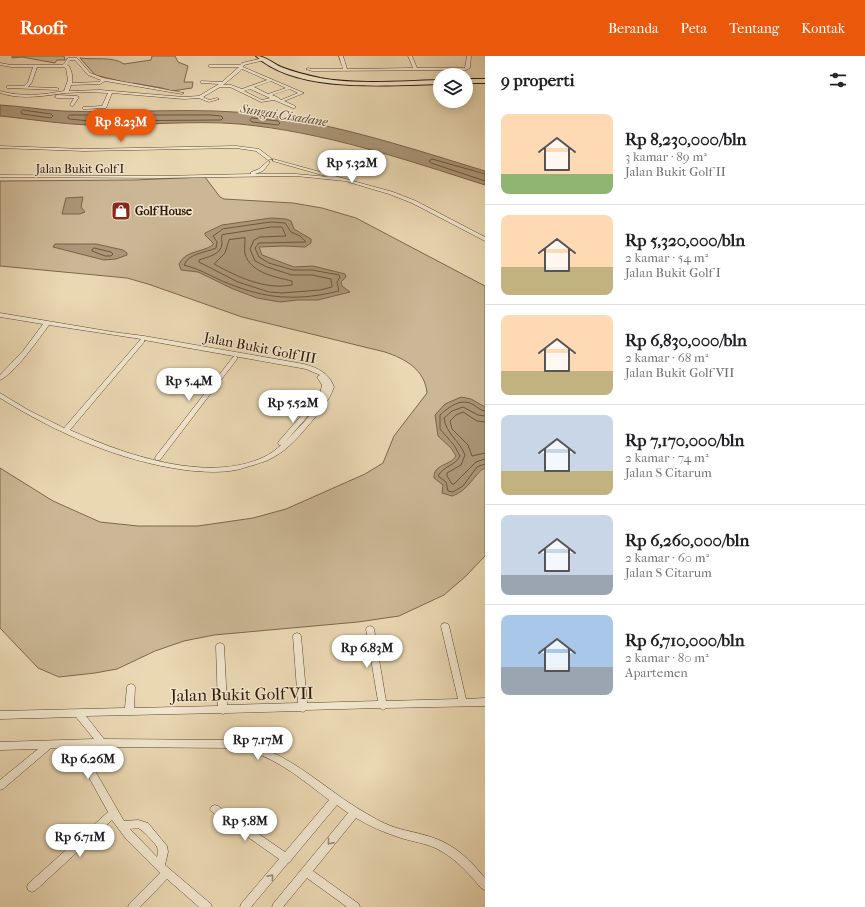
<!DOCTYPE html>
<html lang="id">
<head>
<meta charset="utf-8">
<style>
	:root { --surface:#fff; --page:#f2f2f2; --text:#202124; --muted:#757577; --line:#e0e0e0; --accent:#ea580c }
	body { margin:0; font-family:"IM FELL French Canon",serif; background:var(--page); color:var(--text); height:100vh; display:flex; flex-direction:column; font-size:15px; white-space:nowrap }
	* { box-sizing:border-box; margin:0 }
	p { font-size:13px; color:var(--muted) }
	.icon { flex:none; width:22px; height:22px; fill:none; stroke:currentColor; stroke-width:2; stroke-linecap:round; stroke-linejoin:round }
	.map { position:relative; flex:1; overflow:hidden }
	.drawer { display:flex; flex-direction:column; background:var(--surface); width:380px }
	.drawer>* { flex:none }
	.controls { position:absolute; left:433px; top:12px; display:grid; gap:8px }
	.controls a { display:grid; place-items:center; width:40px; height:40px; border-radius:50%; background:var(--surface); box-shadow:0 2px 10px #0003; font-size:20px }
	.price { position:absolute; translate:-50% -34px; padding:0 9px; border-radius:14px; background:#fff; color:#222; font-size:13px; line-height:26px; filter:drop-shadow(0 1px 2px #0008) }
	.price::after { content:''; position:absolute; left:50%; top:24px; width:12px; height:9px; margin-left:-6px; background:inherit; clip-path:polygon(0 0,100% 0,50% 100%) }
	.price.active { background:var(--accent); color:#fff }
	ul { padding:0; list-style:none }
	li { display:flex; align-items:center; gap:12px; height:100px; padding:0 16px }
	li+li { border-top:1px solid var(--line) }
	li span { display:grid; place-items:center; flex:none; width:112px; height:80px; border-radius:8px; color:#555 }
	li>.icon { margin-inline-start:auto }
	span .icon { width:48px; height:48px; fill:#fffc; stroke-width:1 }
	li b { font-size:17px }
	h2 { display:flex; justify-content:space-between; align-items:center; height:48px; padding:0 16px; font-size:17px }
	header { display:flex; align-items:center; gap:24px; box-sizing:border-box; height:56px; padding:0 20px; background:var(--accent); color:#fff }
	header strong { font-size:19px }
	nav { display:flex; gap:22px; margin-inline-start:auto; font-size:14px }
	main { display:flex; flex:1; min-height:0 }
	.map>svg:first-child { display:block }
</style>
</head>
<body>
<header>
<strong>Roofr</strong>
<nav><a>Beranda</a><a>Peta</a><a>Tentang</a><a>Kontak</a></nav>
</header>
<main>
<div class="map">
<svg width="485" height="851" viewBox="0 0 485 851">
	<rect width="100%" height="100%" fill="#ead8b3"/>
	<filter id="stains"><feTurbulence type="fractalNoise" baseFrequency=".005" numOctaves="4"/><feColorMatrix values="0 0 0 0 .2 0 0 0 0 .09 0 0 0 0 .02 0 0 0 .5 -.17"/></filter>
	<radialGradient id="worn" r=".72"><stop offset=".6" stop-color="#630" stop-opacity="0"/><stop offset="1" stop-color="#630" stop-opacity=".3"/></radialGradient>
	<!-- green -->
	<path fill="#cbb795" stroke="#7e664c" d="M12,0H64L65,4H57L55,7L22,1L12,2Z
		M152,0H175L178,6L188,10L184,26H193L192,32L172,35L162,32L133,27L132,28L95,19L80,2C93,4 113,0 124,8L151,4Z
		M205,121L220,141L224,143L293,147L322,152L356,162L485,230V500L466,520L444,539L399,560L358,566L214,579L184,585L155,595L117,613L95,617L59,621L38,612L0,572V412L53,445L100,466L138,470H198L253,462L286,453L365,418L383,407L394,380L427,337C425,314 406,303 385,296L242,261L148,228L127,222L0,210V125L135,124Z"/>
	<!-- water -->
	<path fill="#ab9677" stroke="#7a6248" d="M0,49C21,50 42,54 63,55C130,58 199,50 266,59C340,69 413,93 485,115V129C404,103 324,76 239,68C190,64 140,70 90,69C60,68 30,63 0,60Z
		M83,141L81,151L85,156L80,158H62L66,142Z
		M271,162L286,163L291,165L294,173L311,183V187L305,191L284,190L259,191L262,199L294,211L313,210L345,218L346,221L341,226L342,230L350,236L318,244H297L280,246L257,242L233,233L198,216L181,214L179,208C186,194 201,197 213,189V187L205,179V177L222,169Z
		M55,188H96L123,194L127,197V199L116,203L104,204L53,191Z
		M461,341L471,343L485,351V412C476,415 468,436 452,440L442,437L443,429L434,422C433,408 450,410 456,400L451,392L438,380L435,359L445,348Z"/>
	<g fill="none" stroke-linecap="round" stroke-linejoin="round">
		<!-- shore -->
		<path stroke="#6e563c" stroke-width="1" d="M23,54L51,58L53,60L51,62L22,58L21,56Z
			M70,59H211L221,60L223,62L221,64L90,65L69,63L68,61Z
			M252,62L278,65L280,67L278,69L252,66L250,64Z
			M485,118L432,103L429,105L431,107L485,125
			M271,166L285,167L291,176L300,180L306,186L259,187L255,192L259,201L269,207L293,214H312L339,219L340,221L337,226L339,235C302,244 271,244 235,230C217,224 203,214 184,209C189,197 205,197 216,192L217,186L213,180L223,173Z
			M272,171H282L286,180L260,181L254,184L250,193L255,205L267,211L292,219H312L331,223L332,231L320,234L282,237L269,236L238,226L199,206V204C207,201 221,199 222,188C222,185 221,182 222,179Z
			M245,182C245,187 244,193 245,198C251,217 275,221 292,225V229C264,234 238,221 214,208L225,197L229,184Z
			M94,192L111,196L113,198L111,200H105L92,195Z
			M485,355C480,354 478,352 474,349C461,341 449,351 440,359V373L454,389L460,400C455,410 443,410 438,420L446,426L448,435L453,436L463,430L477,411L485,408
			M485,360L478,359L463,351L452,355L444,362C446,378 460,385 465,399L461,409L447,417V420L452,428H454L476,406L485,403
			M485,366L477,365L463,356L456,359L450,365L452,373L468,389L472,400L485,397"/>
		<defs>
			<path id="street" d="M339,0H343L347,13L413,12L408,0H412L417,12H465L467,0H471L470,12L466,14L312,15L306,13L308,12L312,13H343Z
				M68,2H77L90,17L103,22L184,37L182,38L105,25L100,28L71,29L69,35L100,34L184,41L199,40L219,28L202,27H201V25L222,26L239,11H210L208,10L209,9H240L242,7L263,2L265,3L264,4L244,9L243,11L304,37L284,45L295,50V52H293L274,44L261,46L230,31H220L203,41L209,44L217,42L219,43L209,46L199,42L184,43L112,37L106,52L85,53H83V51L102,50L108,37C94,36 79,36 65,37C44,40 21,44 0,37V35C21,41 43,39 64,35L68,24L66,12L63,11H37L32,26L28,31L57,32L59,33L58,34L8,32H7V30H24L28,26L33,11H11L0,9V7L11,9H61L64,8ZM70,4H75L88,19L101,24L99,26L72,27C73,21 72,16 69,10L67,9ZM242,13L267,24L242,33L231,29H223L239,16ZM271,25L286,32L268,38L254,31ZM250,33L270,42L262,44L244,35ZM290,33L298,37L281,44L277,41L272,39Z
				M57,39L77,40L79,41L73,50H72L70,49L74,42H57L55,41Z
				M0,90L84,93L236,90L259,93L272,103L268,104L256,95L236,92L84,95L0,92Z
				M273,103L393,136L416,145L485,181V185L412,147L389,138L345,125L296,120L160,122L0,121V119L160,120L251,118V116L259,113L268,105L270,106L263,115L255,118H296L329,121L273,105Z
				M0,257L113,276L144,280L304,308C318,312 329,317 334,331C329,346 317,359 307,371C296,384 284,397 268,404C264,406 259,407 254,409C248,410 242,413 236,414C221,417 201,416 185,414C119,405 57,377 0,342V337L28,354L64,372L141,283L49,269C39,283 14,318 0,324V319L23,295L43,268L0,261ZM144,284L306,313L320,319L317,321L322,329L320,338L279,385L278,387L279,389H281C276,394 270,398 264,401C207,428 123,398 70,374L144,286ZM321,345L305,365L286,385Z
				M235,300L238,302L237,303L160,404H156L155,402L156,400L233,301Z
				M445,567L448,568L449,570L466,643L485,642V650L386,652L383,654L380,652L306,654L303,656L300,655L226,657L223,658L220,657L86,660L104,683L231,684C244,687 257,689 269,695C306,711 334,740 369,759C379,765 389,770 400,773C416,777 434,780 449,789C463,797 474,809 485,822V834L481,832C470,819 457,804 441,795C428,787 412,786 398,781C383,776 369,770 356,762L313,815L359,848L360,851H347L307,822L283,851H272L273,848L348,757L337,749L292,803L290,806L288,807L251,851H240L241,848L279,803L212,756L210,753L212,750L215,749L218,750L285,796L329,744C305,726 280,704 249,695C244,694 237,693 231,692L105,691L94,713L124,765L138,764L148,767L167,790L168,796L165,809L211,848L212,851H199L167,823L140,851H128L129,848L160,817L126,783L112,764L36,834L32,836L28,834L27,831L28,828L108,756L86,716L68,692H51L3,733L0,734V724L38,693L0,694V686L94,683L76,661L0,663V655L125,652L127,631L128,629L131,628L134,629L135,631L134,652L218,650L216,590L217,588L220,587L223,588L224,590L227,649L298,647L293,580L294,578L297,577L300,578L301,580L307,647L378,645L366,573L367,571L370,570L373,571L374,573L386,645L458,643L441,570L442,568ZM95,691L88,705L78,692ZM138,772C143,774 154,786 157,791C159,795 158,798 157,801L130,773Z"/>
			<path id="secondary" d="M256,0C266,0 272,7 281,11C294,16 306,19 320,22C359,29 401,25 440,24V28C388,29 297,38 256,0Z
				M466,23H485V27H466Z"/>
		</defs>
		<!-- street casing -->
		<use href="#street" stroke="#5f462e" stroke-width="1"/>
		<!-- secondary casing -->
		<use href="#secondary" stroke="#311502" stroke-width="2"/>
		<!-- street -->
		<use href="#street" fill="#f1e6ce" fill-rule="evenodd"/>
		<!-- secondary -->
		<use href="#secondary" fill="#f1e6ce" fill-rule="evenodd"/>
	</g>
	<!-- one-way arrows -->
	<defs><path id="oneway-chevron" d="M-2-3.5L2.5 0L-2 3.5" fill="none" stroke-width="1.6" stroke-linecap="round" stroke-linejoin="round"/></defs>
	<g stroke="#9b8872">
		<use href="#oneway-chevron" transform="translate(330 786) rotate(129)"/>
		<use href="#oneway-chevron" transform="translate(271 821) rotate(-49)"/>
	</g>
	<!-- icons -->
	<defs>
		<symbol id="shop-square" viewBox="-11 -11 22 22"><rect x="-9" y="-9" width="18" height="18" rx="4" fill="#8f2418" stroke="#f1e6ce"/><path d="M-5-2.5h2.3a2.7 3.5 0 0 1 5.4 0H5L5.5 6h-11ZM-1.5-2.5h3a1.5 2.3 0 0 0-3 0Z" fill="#fff"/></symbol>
	</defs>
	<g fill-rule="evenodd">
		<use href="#shop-square" x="110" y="144" width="22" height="22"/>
	</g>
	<g text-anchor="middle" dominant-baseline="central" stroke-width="3" stroke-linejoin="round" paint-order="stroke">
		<!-- far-street labels -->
		<g font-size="12" fill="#311502" stroke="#f1e6ce">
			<text x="80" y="113">Jalan Bukit Golf I</text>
		</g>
		<!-- far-poi labels -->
		<g font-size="12" font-weight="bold" fill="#311502" stroke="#f1e6ce" text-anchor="start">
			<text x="135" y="155">Golf House</text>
		</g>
		<!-- far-water labels -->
		<g font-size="13" font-style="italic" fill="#624931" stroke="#f1e6ce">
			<text transform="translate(284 59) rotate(9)">Sungai Cisadane</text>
		</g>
		<!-- street labels -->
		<g font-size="14" fill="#311502" stroke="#f1e6ce">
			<text transform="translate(260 292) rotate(11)">Jalan Bukit Golf III</text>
		</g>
		<!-- near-street labels -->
		<g font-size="17" fill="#311502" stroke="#f1e6ce">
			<text transform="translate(242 638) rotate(-1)">Jalan Bukit Golf VII</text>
		</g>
	</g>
	<rect width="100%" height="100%" filter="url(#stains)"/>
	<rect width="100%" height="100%" fill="url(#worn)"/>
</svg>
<div class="controls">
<a><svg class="icon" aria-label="layers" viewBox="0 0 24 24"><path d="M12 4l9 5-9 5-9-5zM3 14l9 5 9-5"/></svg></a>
</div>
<b class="price active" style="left:121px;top:87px">Rp 8.23M</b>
<b class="price" style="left:352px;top:128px">Rp 5.32M</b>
<b class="price" style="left:189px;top:346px">Rp 5.4M</b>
<b class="price" style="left:293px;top:368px">Rp 5.52M</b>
<b class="price" style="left:367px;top:613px">Rp 6.83M</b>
<b class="price" style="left:258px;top:705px">Rp 7.17M</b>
<b class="price" style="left:88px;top:724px">Rp 6.26M</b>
<b class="price" style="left:245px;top:786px">Rp 5.8M</b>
<b class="price" style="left:80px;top:802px">Rp 6.71M</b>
</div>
<section class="drawer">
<h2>9 properti<svg class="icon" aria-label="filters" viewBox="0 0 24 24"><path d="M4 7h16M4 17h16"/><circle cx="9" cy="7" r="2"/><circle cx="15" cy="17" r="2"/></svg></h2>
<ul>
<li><span style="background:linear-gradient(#ffd9b3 75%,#8fb573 0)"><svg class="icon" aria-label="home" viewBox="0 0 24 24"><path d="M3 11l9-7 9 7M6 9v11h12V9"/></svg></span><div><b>Rp 8,230,000/bln</b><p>3 kamar · 89 m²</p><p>Jalan Bukit Golf II</p></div></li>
<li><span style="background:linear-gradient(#ffd9b3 65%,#c2b280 0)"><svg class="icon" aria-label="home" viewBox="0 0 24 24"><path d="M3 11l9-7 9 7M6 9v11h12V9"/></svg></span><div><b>Rp 5,320,000/bln</b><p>2 kamar · 54 m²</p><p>Jalan Bukit Golf I</p></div></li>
<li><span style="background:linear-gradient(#ffd9b3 70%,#c2b280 0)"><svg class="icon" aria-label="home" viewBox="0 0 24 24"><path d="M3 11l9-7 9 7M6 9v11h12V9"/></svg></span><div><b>Rp 6,830,000/bln</b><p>2 kamar · 68 m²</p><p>Jalan Bukit Golf VII</p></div></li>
<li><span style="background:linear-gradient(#c9d6e8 70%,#c2b280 0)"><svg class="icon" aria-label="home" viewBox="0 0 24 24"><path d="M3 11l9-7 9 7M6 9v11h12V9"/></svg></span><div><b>Rp 7,170,000/bln</b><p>2 kamar · 74 m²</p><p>Jalan S Citarum</p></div></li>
<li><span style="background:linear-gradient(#c9d6e8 75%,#9aa5b1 0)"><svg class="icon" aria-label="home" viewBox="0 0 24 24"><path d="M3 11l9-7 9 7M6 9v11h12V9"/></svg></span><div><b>Rp 6,260,000/bln</b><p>2 kamar · 60 m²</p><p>Jalan S Citarum</p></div></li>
<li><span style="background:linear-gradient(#a9c7e8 65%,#9aa5b1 0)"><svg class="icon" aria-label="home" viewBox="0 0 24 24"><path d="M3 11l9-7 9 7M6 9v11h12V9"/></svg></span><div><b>Rp 6,710,000/bln</b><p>2 kamar · 80 m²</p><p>Apartemen</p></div></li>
</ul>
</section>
</main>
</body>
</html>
